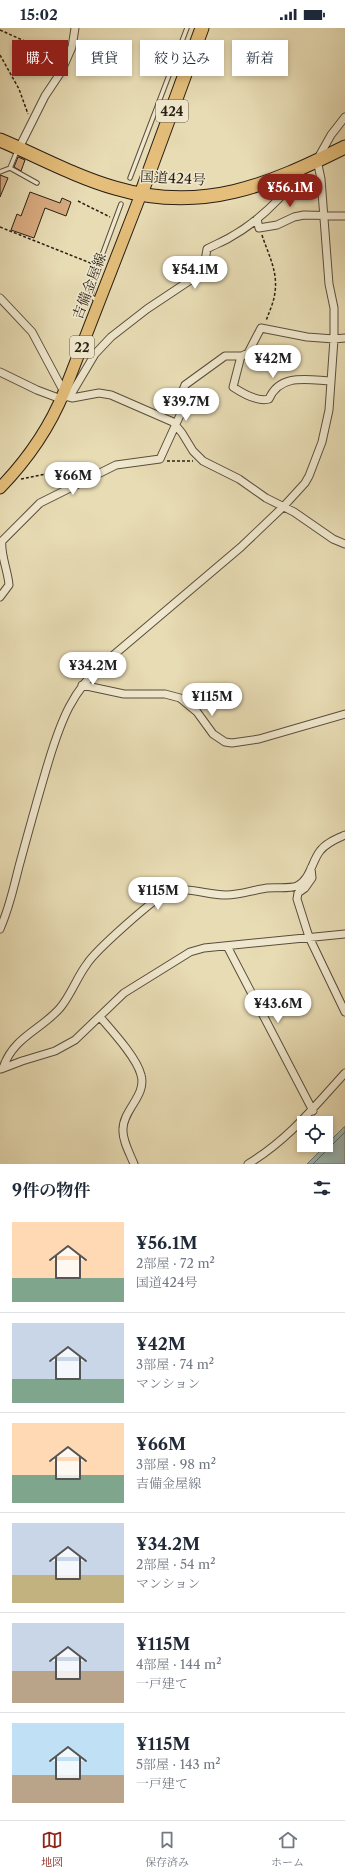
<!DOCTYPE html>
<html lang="ja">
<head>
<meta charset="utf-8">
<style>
	:root { --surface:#fff; --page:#f6f6f7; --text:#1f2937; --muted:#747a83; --line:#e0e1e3; --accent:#8f2418 }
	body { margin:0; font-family:"Libre Caslon Text","Noto Serif JP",serif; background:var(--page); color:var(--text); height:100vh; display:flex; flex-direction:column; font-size:15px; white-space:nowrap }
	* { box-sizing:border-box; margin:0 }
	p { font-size:13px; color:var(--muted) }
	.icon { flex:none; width:22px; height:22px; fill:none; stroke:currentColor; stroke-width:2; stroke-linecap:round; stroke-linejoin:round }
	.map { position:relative; height:1136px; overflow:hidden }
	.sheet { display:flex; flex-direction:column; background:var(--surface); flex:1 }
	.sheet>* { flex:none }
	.guide { position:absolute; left:12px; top:12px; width:321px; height:36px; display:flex; gap:8px }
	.fabs { position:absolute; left:297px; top:1088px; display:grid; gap:8px }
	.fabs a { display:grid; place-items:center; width:36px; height:36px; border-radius:0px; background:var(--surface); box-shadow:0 2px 6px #0003; font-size:20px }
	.price { position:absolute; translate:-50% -34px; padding:0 9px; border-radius:14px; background:#fff; color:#222; font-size:13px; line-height:26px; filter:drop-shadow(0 1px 2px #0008) }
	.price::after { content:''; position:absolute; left:50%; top:24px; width:12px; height:9px; margin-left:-6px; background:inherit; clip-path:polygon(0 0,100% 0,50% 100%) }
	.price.current { background:var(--accent); color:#fff }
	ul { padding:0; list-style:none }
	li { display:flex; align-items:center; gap:12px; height:100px; padding:0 12px }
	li+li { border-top:1px solid var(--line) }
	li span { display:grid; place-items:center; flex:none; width:112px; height:80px; border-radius:0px; color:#555 }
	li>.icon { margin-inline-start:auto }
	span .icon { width:48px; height:48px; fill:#fffc; stroke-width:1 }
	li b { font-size:17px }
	h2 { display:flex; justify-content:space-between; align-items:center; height:48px; padding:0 12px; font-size:17px }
	.pill { padding:0 14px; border-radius:0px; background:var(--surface); box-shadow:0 2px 6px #0003; font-size:14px; line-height:36px }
	.pill.current { background:var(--accent); color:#fff }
	.status { display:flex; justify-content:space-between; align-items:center; height:28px; padding:0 20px; background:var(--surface); direction:ltr }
	.status svg { height:11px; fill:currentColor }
	.dock { display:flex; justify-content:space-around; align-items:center; height:56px; border-top:1px solid var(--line); background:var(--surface); font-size:11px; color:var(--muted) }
	.dock a { display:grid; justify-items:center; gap:2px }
	.dock .current { color:var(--accent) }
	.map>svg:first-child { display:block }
</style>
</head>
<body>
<div class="status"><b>15:02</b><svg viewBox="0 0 49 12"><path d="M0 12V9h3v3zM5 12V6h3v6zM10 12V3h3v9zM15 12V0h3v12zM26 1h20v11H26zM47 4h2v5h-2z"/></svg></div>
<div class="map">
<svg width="345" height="1136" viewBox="0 0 345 1136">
	<rect width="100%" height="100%" fill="#e8dcb4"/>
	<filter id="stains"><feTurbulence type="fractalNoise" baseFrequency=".005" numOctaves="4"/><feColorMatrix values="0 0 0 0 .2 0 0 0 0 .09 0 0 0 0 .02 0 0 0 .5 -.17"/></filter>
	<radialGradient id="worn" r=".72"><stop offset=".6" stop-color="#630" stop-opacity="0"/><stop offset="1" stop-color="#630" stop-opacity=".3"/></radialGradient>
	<!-- water -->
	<path fill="#9bb9b6" stroke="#6d7b75" d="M345,1098V1136H307Z"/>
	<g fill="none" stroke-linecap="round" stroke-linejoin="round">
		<!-- shore -->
		<path stroke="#626c65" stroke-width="1" d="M313,1136L345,1104"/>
	</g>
	<!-- building -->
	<path fill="#d9ab80" stroke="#291f14" d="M18,129L25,132L21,143L14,139Z
		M0,147L8,150L0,169Z
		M30,164L60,175L62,170L71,174L66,188L45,180L34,210L11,202L17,186L21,188Z"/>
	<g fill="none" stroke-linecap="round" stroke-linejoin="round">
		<defs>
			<path id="lane" d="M10,140L37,155
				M0,144L10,140L17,123
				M130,150L187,0
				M97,273L91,268L97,241L121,176"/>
			<path id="street" d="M19,120L45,68L61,44L72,19L75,0
				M257,191L259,200L277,197L294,189L304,187L345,188
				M0,270L32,304L64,364
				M241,328L233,359C242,365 258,374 269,371C280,345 308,352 331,353
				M0,344L37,362L61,371
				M65,368L72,370L99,365L111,367L173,394L182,405L193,423L203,433L239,451L266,470L294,484L333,511L345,516
				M66,369L73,363L95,326L111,309L147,281L198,247L204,239L207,221C214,217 222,214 229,210C258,194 284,168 303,141
				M0,569L9,557C8,543 0,525 2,513L40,475L116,437L160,431L181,385L183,362L185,357L225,328H242L248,325L261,300L307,309L334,311L345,310
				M82,657L124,666H165L180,670L197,684L213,706L225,714L232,715L259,711L345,686
				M311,840L312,850L305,860L298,865L297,871L309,909L345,984
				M0,901C11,876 14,856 21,831C30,798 39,765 49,732C61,693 72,663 103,636L241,519L284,478L305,455L309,448L322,414L329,382L334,311V280L329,256L321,151L317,132L331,107L345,89
				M227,918L313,1083
				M100,989C112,1003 137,1030 141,1047C147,1067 123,1082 123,1101C122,1112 130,1126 134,1136
				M3,1040C13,1009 41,1002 60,980C71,967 77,949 87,936C95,923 156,868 169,864C187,858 207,867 226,867C240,867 253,862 267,860C276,859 289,861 297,858C310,852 312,833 320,823C326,815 336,811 345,807
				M1,1041L22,1033L55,1023L75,1012L124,965L190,924L204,920L345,906
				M248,1136C289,1111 313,1080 345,1045"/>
			<path id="primary" d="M0,460C28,431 49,401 64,364L141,166"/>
			<path id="highway" d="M0,112C38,128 76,149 115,160C202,186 269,157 345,119
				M141,166L202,0"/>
		</defs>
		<!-- lane casing -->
		<use href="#lane" stroke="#594e3c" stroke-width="5.5"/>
		<!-- street casing -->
		<use href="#street" stroke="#594e3c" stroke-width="9"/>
		<!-- primary casing -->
		<use href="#primary" stroke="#291f14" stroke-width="13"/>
		<!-- highway casing -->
		<use href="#highway" stroke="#291f14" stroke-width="15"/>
		<!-- path -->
		<path stroke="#291f14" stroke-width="1.5" stroke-dasharray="3 2" stroke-linecap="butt" d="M0,2L60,29
			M0,27L19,61L28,86
			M78,173L110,189
			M0,199L93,236
			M262,207C268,226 278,243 275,264C274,274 269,284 266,293
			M167,433H193
			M21,451L61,443L90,442"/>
		<!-- lane -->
		<use href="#lane" stroke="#f0e8ce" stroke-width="3.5"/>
		<!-- street -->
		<use href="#street" stroke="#f0e8ce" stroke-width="7"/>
		<!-- primary -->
		<use href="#primary" stroke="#e4be7a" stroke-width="11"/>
		<!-- highway -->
		<use href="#highway" stroke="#e4be7a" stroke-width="13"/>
	</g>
	<g text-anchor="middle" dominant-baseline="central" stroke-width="3" stroke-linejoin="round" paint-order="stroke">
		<!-- shield labels -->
		<g fill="#f0e8ce" stroke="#655b4c" stroke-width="1">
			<rect x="156" y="72" width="32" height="22" rx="3"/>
			<rect x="70" y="308" width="24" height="22" rx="3"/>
		</g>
		<g font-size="13" font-weight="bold" fill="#291f14">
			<text x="172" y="83">424</text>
			<text x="82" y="319">22</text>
		</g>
		<!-- street labels -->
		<g font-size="14" fill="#291f14" stroke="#f0e8ce">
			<text transform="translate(173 150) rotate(3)">国道424号</text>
			<text transform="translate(89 258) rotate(-69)">吉備金屋線</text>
		</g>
	</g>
	<rect width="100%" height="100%" filter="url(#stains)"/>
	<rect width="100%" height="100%" fill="url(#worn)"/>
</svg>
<div class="fabs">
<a><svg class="icon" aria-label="locate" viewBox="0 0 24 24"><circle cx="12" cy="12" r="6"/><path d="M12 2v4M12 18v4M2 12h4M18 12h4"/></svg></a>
</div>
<b class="price current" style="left:290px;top:180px">¥56.1M</b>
<b class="price" style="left:195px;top:262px">¥54.1M</b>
<b class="price" style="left:273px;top:351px">¥42M</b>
<b class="price" style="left:186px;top:394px">¥39.7M</b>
<b class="price" style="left:73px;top:468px">¥66M</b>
<b class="price" style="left:93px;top:658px">¥34.2M</b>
<b class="price" style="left:212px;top:689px">¥115M</b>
<b class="price" style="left:158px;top:883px">¥115M</b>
<b class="price" style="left:278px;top:996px">¥43.6M</b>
<div class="guide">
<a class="pill current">購入</a>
<a class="pill">賃貸</a>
<a class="pill">絞り込み</a>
<a class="pill">新着</a>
</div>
</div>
<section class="sheet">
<h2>9件の物件<svg class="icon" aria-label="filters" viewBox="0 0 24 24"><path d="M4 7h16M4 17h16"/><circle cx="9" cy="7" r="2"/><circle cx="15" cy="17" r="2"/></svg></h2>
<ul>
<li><span style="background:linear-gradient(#ffd9b3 70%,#7fa58c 0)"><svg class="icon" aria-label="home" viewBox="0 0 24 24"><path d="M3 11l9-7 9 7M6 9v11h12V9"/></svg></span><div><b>¥56.1M</b><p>2部屋 · 72 m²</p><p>国道424号</p></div></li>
<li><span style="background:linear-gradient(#c9d6e8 70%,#7fa58c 0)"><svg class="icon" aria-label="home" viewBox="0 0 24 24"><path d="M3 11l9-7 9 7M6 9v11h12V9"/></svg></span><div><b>¥42M</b><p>3部屋 · 74 m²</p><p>マンション</p></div></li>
<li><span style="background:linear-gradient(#ffd9b3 65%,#7fa58c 0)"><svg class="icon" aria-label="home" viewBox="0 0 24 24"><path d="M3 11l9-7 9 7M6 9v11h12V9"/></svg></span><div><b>¥66M</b><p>3部屋 · 98 m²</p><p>吉備金屋線</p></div></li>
<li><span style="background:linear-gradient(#c9d6e8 65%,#c2b280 0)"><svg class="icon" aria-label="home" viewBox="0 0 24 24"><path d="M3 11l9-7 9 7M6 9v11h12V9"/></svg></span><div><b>¥34.2M</b><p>2部屋 · 54 m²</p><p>マンション</p></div></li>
<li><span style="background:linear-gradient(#c9d6e8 60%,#b9a48a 0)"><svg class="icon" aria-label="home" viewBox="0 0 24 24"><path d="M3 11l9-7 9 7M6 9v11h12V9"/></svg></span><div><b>¥115M</b><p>4部屋 · 144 m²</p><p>一戸建て</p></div></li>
<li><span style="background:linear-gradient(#bfe0f5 65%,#b9a48a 0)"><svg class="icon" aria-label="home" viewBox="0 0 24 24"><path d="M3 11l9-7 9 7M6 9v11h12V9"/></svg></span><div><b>¥115M</b><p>5部屋 · 143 m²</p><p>一戸建て</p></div></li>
</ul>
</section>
<nav class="dock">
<a class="current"><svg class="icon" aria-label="map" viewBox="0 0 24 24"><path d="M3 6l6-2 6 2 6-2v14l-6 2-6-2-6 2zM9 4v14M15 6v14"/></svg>地図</a>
<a><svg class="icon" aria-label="saved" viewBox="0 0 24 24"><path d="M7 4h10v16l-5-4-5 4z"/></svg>保存済み</a>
<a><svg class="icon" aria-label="home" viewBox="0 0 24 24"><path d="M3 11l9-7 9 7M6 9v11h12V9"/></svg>ホーム</a>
</nav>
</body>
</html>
